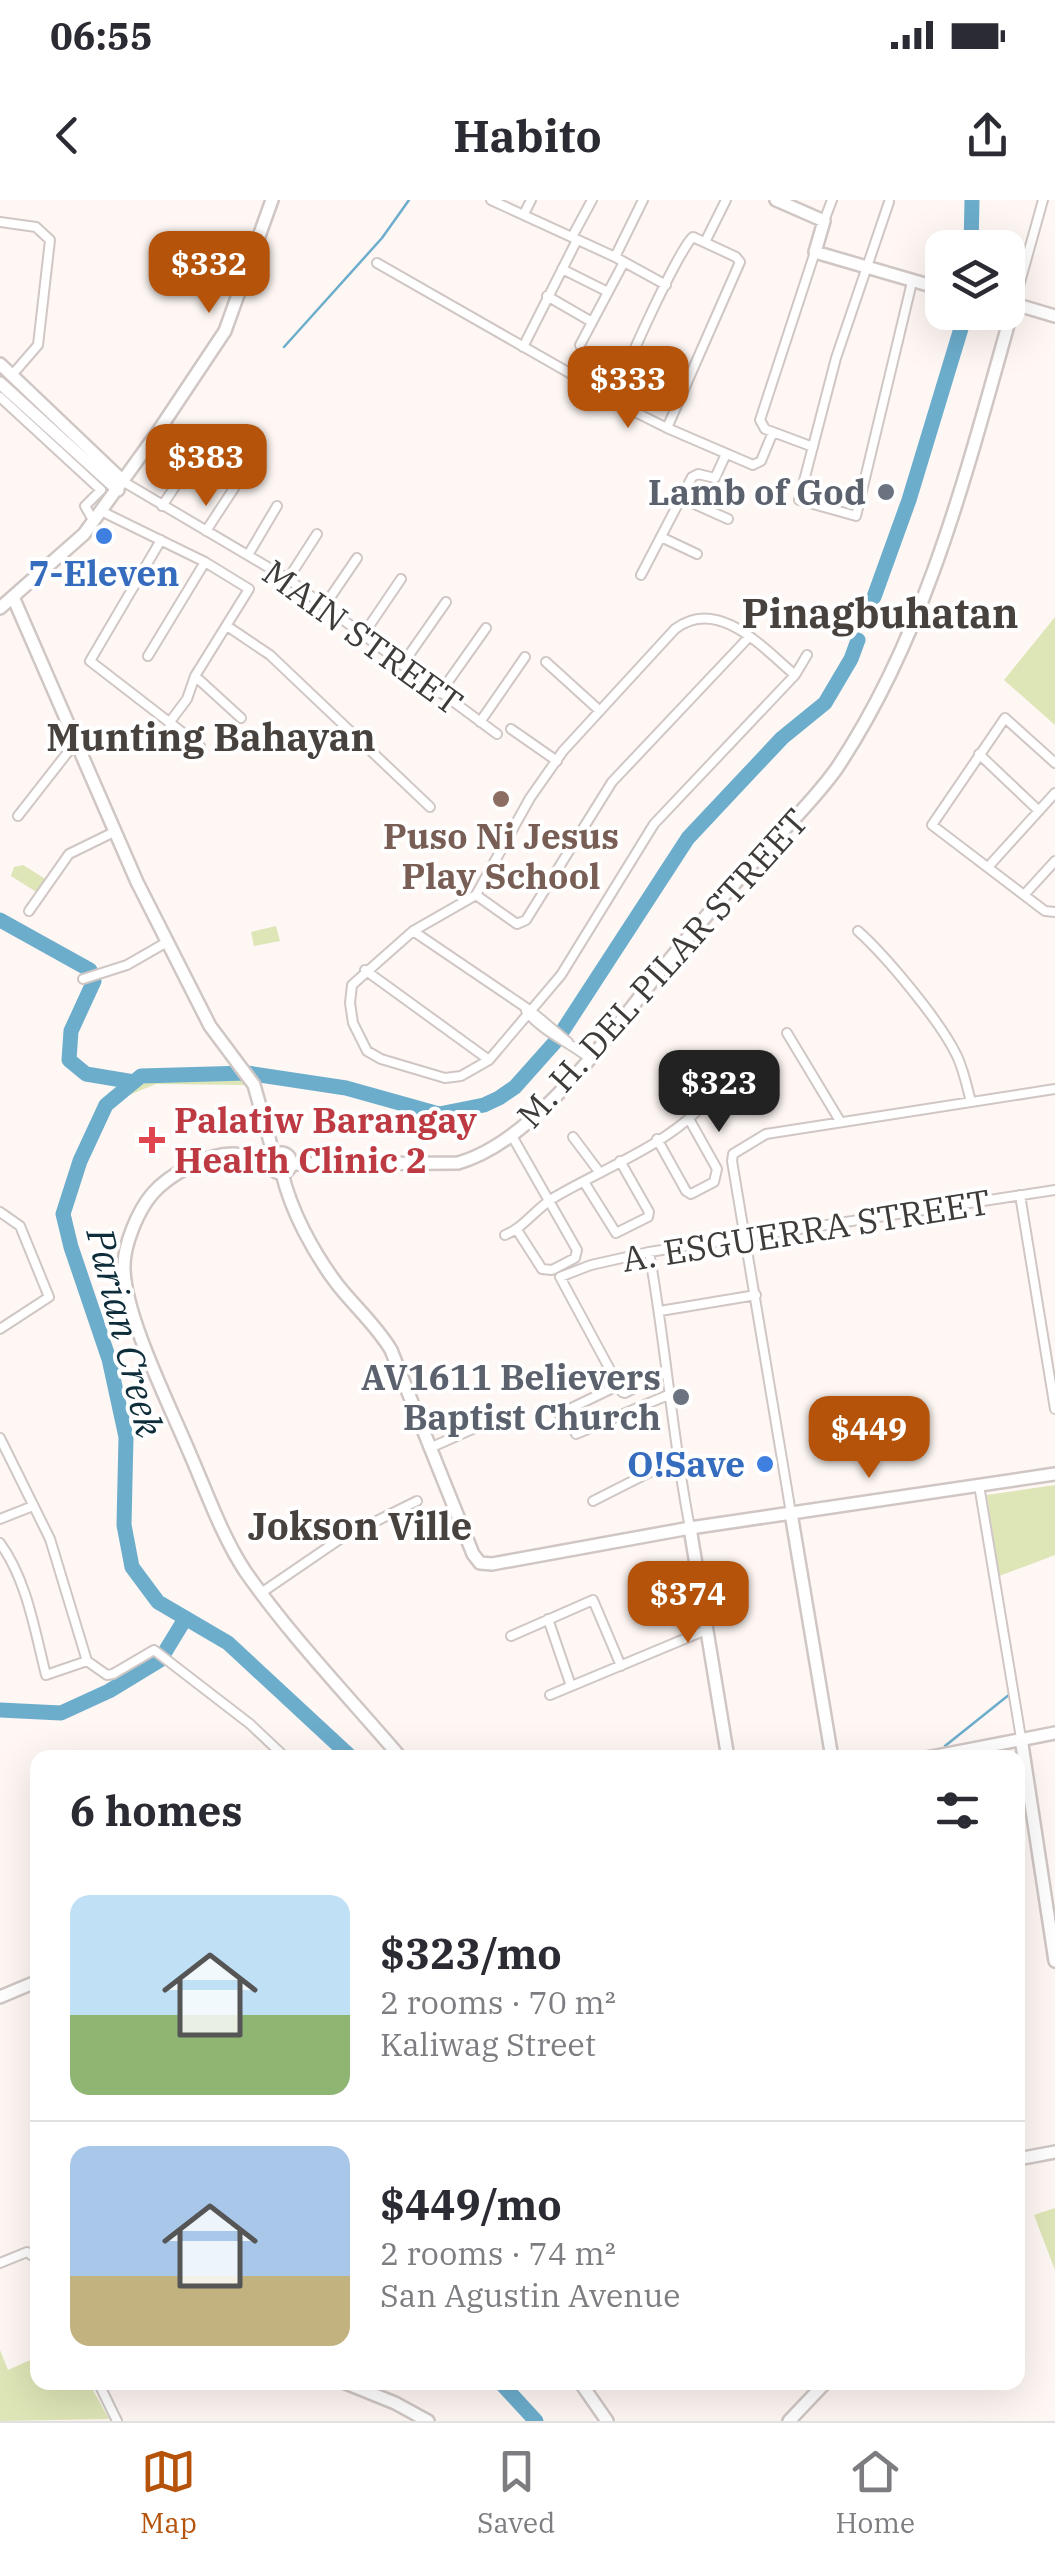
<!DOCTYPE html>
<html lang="en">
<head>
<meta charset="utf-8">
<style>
	:root { --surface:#fff; --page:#f7f7f7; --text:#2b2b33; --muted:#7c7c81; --line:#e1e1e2; --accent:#b45309 }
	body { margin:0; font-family:"IBM Plex Serif",serif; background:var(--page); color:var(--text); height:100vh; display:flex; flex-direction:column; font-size:38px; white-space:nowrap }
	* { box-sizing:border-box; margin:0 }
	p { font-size:32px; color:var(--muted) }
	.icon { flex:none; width:55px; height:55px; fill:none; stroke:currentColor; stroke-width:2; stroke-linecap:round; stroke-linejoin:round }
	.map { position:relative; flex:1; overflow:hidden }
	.drawer { position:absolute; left:30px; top:1550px; width:995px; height:640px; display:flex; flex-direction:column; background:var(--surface); border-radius:20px; box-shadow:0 10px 40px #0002 }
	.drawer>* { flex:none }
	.buttons { position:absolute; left:925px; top:30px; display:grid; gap:20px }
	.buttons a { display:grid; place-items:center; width:100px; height:100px; border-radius:20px; background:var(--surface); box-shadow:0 10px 40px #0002; font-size:50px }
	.price { position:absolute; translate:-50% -85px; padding:0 22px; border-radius:20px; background:var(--accent); color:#fff; font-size:32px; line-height:65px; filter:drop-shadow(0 2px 5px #0008) }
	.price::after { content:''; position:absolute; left:50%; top:60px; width:30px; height:22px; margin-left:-15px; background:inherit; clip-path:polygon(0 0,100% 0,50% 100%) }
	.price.current { background:#222; color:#fff }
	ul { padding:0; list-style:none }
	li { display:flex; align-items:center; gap:30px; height:250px; padding:0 40px }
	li+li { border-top:2px solid var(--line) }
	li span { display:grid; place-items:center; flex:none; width:280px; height:200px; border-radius:20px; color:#555 }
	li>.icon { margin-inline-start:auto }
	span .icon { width:120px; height:120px; fill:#fffc; stroke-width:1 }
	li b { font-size:42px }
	h2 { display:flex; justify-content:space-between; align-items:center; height:120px; padding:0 40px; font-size:42px }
	.status { display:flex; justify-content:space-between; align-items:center; height:70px; padding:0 50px; background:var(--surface); direction:ltr }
	.status svg { height:28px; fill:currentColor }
	header { display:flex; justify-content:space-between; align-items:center; height:130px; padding:0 40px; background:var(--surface); font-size:45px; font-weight:800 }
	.menu { display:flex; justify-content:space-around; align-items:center; height:140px; border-top:2px solid var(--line); background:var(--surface); font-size:28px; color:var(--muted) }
	.menu a { display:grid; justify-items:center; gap:5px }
	.menu .current { color:var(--accent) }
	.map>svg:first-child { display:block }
</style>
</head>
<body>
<div class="status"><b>06:55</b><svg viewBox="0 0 49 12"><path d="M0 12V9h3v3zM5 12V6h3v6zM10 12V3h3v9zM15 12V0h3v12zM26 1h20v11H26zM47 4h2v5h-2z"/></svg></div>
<header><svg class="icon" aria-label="back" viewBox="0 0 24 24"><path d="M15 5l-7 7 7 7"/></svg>Habito<svg class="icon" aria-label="share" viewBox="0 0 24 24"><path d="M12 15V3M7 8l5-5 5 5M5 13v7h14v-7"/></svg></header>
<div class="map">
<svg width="1055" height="2221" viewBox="0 0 1055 2221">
	<rect width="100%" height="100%" fill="#fef7f4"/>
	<!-- green -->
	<path fill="#dee5b6" d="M1055,417V525L1004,480Z
		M23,665L47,680L38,693L11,676L14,667Z
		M276,726L280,741L254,746L251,732Z
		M159,876L241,879L245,885L156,884L129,895L127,891Z
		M1055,1285V1355L999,1376L987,1295Z
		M1055,2008V2070L1034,2015Z
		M0,2150L8,2170L37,2157L38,2182L89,2183L109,2219L0,2221Z"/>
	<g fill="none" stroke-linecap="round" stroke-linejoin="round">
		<!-- stream -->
		<path stroke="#6cadcc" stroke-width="2.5" d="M284,147L382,38L409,0
			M945,1546L1010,1494"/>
		<!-- river -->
		<path stroke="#6cadcc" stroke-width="15" d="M971,48L972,0
			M874,397L909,300L966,112
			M0,720L90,770L94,781L71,831L69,860L86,874L134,882
			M0,1510L61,1513L109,1491L160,1460L185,1419
			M352,1558L228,1443L158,1402L132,1367L124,1325L126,1237L109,1159L71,1047L63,1014L80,961L106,905L141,876L247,873L346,888L439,914L484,905L499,898L515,887L556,841L688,638L782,538L825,503L851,459L858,440
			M500,2182L536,2221"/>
		<defs>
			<path id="street" d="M491,0L615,57L666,85
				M889,2L836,158L799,300L856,316L912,82
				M524,14L531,0
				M824,21L832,0
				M0,22L36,27L50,40L38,145L12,175
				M572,37L592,0
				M705,42L726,0
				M615,57L643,0
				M377,63L580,179
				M562,69L608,92
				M547,96L592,122
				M1014,104L1043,0
				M580,145L624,62
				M523,147L577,40
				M0,197L101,290L85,306L93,320
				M667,228L740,62L736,57L693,37C680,47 617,182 615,202L667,228L753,265L761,261L773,232
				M813,247L765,229L760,220L815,52
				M124,282L288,379L497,534
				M681,298L728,319
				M162,306L194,258
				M103,312L205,362L249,389L195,476L187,499L169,523
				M206,331L238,282
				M661,337L697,354
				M161,340L90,461L200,546
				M248,355L277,306
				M641,375L692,277L698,274L715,278L726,254
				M288,379L317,334
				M325,405L357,358
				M876,417L910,430
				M227,426L270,455L430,607
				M363,435L401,379
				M148,456L205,362
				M546,462L600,511
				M402,465L446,402
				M795,475C763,448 718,396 675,429L563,551L530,598L476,695L413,731L352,785L350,803L353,823L367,851L381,859L445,878L461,876L489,860L561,775L654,624L795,475L807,455
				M195,476L241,518
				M440,493L486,428
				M480,522L525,457
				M511,529L557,561
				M979,554L1039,611
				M1055,563L1005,518L932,625L1045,711L1055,712
				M18,616L75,543
				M988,667L1055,593
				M476,695L517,724L526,720L612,582L749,437
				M1024,695L1055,661
				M29,711L69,654L114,632
				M413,731L531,811L568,842
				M858,731C886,756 941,822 957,856C964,871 967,887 971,902
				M365,770L489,860
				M83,779L127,765L167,742
				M526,811C544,833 568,841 589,858
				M787,833L840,921
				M512,936L577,1050L575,1058L552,1070L542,1069L517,1030
				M573,937L600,973
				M657,939L686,991L691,994L714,982L717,969L689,919
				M584,982L616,1033L648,1017L649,1012L620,961
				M1020,995L1055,1209
				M0,1012L20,1026L49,1097L0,1129
				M505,1035C525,1027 536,1008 555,997C599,971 661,947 697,911
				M649,1052C666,1144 672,1237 690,1328
				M660,1111L756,1095
				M666,1172L625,1193L622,1192L560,1077L591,1065L649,1052L1055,990
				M559,1214L617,1186
				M576,1234L668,1195
				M0,1238L50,1339L87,1461
				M432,1247L506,1214
				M979,1285L1021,1538
				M593,1301L676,1259
				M791,1313L732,961L733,954L766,934L1055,889
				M0,1319L33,1306
				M0,1343C27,1380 35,1432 46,1475L87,1461
				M261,1393L340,1339L417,1301
				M548,1419L571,1486
				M511,1436L593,1400L621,1466
				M87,1461L107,1475L113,1474L154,1450L250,1524L286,1558
				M550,1495L706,1430
				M0,2063L27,2052L38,2060
				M98,2182L117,2221"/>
			<path id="secondary" d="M776,0L824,21L815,52L942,89
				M1011,103L1055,116
				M0,164L124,282
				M0,183L118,290
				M13,397L137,682L210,826L254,885L274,956
				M0,408L84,334L155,236L225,131L272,0
				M271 963a10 10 0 1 1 20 0a10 10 0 1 1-20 0Z
				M271,962C259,959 246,955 234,954C208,953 170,974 153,993C138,1010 123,1046 124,1069C125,1117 171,1208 190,1254C207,1293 222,1336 245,1371C291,1437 349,1497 401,1558
				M291,964L458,963C533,942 606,839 654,779C688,736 725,694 762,653C787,626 815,599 837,568C929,430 969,262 1014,104
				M282,973C291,1011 313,1052 337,1084C355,1107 376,1125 391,1150L473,1354L480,1363L492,1364L690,1328L1055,1274
				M791,1313L832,1558
				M690,1328L728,1558
				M1021,1538L1055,1761
				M926,1558L1055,1533
				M0,1797L38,1781
				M1018,1959L1055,1952
				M343,2182L395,2203L428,2221
				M580,2182L607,2221
				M789,2221L826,2182"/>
		</defs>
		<!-- street casing -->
		<use href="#street" stroke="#d0c7c4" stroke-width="12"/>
		<!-- secondary casing -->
		<use href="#secondary" stroke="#d0c7c4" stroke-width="16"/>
		<!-- street -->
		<use href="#street" stroke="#fff" stroke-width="8"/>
		<!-- secondary -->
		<use href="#secondary" stroke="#fff" stroke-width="11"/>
	</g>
	<!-- markers -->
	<g fill="#6b7280" stroke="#fff" stroke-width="4">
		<circle cx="886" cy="292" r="10"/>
		<circle cx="681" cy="1197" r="10"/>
	</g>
	<g fill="#3f7fe0" stroke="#fff" stroke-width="4">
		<circle cx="104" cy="336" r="10"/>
		<circle cx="765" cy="1264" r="10"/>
	</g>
	<circle fill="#8d6e63" stroke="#fff" stroke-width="4" cx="501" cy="599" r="10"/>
	<path fill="#e0444e" stroke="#fff" stroke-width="4" d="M147 925h10v10h10v10h-10v10h-10v-10h-10v-10h10z"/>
	<g text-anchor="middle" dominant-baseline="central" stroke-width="8" stroke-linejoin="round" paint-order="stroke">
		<!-- worship labels -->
		<g font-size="35" font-weight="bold" fill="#5b616d" stroke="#fff" text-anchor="end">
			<text x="866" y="292">Lamb of God</text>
			<text x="661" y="1177">AV1611 Believers<tspan x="661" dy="40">Baptist Church</tspan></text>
		</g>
		<!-- shop labels -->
		<g font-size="35" font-weight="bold" fill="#366cbe" stroke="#fff">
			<text x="104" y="373">7-Eleven</text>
			<text x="745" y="1264" text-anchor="end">O!Save</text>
		</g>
		<!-- street labels -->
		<g font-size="35" fill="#3e3b39" stroke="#fff">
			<text transform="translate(363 437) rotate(36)">MAIN STREET</text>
			<text transform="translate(662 768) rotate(-48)">M. H. DEL PILAR STREET</text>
			<text transform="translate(806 1030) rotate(-9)">A. ESGUERRA STREET</text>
		</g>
		<!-- education labels -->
		<g font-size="35" font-weight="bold" fill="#785e54" stroke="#fff">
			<text x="501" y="636">Puso Ni Jesus<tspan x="501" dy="40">Play School</tspan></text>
		</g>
		<!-- health labels -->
		<g font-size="35" font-weight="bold" fill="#be3a42" stroke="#fff" text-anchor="start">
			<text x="174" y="920">Palatiw Barangay<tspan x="174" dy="40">Health Clinic 2</tspan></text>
		</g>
		<!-- neighbourhood labels -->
		<g font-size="38" font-weight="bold" fill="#48423e" stroke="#fff">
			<text x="211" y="536">Munting Bahayan</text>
			<text x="360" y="1325">Jokson Ville</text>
		</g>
		<!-- water labels -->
		<g font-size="38" font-style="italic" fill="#0e2d3b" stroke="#fff">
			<text transform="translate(126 1132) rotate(76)">Parian Creek</text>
		</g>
		<!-- quarter labels -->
		<g font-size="40" font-weight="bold" fill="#48423e" stroke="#fff">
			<text x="880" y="413">Pinagbuhatan</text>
		</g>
	</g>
</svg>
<div class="buttons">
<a><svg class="icon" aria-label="layers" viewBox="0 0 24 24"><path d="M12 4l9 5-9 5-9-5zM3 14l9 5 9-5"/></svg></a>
</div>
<b class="price" style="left:209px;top:116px">$332</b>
<b class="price" style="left:628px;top:231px">$333</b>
<b class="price" style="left:206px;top:309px">$383</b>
<b class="price current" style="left:719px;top:935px">$323</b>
<b class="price" style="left:869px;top:1281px">$449</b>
<b class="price" style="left:688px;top:1446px">$374</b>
<section class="drawer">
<h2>6 homes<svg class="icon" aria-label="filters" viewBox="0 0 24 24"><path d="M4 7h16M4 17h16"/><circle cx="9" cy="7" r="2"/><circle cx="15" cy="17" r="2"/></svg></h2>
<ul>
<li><span style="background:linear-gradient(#bfe0f5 60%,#8fb573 0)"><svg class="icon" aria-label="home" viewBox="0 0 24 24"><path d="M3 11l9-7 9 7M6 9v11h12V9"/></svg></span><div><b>$323/mo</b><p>2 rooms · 70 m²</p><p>Kaliwag Street</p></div></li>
<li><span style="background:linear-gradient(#a9c7e8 65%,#c2b280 0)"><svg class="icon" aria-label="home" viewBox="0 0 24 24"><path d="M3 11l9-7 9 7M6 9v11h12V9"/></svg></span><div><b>$449/mo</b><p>2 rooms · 74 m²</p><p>San Agustin Avenue</p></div></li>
</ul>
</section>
</div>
<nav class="menu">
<a class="current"><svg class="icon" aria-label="map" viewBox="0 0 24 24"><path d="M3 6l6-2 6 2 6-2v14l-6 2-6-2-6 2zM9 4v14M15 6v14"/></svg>Map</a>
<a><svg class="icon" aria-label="saved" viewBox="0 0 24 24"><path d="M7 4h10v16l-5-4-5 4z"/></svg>Saved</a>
<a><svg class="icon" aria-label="home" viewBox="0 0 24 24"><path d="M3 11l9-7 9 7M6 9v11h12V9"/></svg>Home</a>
</nav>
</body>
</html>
